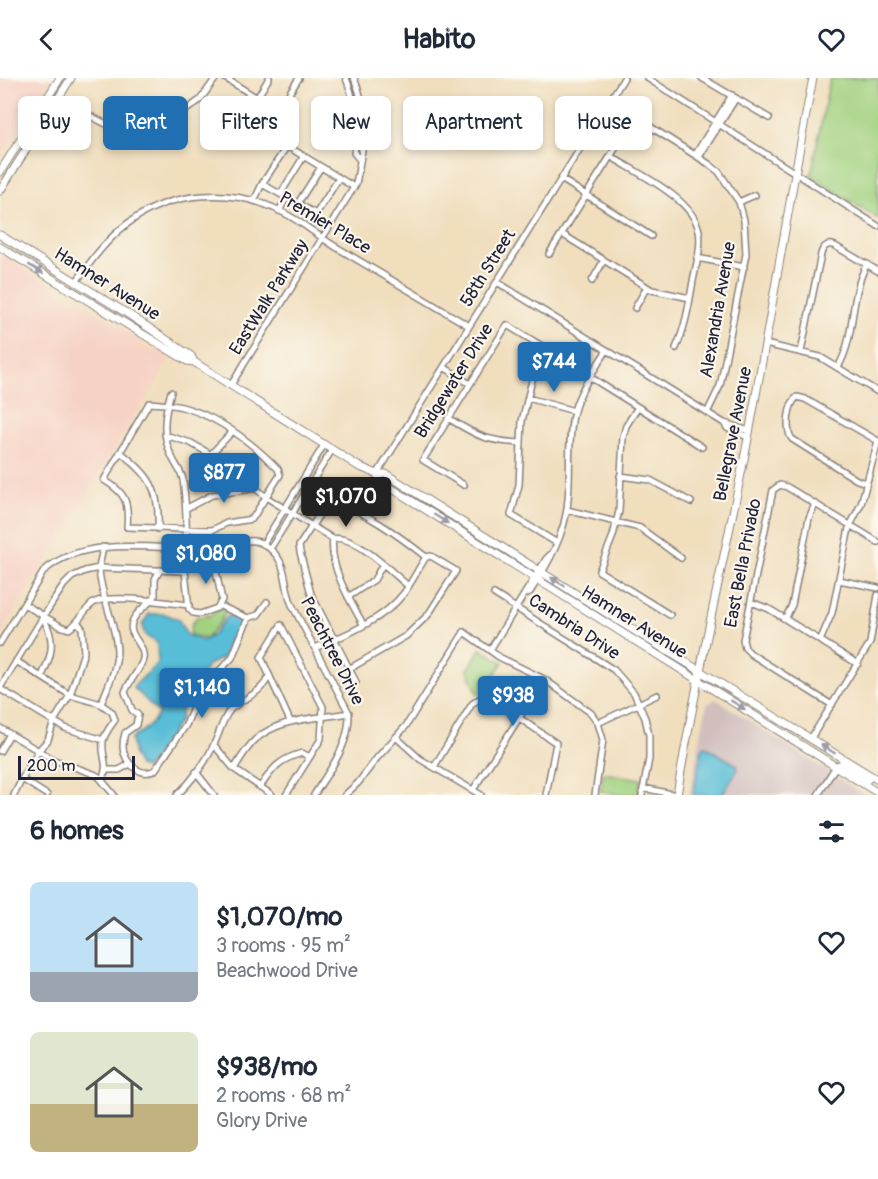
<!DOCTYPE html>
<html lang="en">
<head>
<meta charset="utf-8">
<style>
	:root { --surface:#fff; --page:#f2f2f3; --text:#1f2937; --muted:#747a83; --accent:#1f6fb2 }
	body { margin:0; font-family:Pangolin,sans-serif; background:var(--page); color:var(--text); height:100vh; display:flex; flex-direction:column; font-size:22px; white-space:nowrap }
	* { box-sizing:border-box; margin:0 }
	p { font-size:20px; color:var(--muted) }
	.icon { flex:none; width:33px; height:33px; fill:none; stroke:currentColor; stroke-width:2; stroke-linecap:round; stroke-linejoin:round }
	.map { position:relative; height:717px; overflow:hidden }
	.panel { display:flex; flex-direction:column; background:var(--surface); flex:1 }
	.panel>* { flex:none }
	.top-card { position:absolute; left:18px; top:18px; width:843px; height:54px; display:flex; gap:12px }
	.scale { position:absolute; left:18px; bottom:15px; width:117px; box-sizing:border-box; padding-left:6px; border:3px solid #22223b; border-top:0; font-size:16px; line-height:21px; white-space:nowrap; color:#22223b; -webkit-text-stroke:4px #fbf7ec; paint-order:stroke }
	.price { position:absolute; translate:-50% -51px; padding:0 14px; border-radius:6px; background:var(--accent); color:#fff; font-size:20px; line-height:39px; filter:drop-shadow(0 2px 3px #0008) }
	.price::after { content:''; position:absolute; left:50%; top:36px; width:18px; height:14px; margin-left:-9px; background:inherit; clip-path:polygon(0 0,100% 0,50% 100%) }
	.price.selected { background:#222; color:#fff }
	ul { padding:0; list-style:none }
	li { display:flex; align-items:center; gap:18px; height:150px; padding:0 30px }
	li span { display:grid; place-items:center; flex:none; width:168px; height:120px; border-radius:9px; color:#555 }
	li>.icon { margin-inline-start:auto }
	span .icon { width:72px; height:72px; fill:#fffc; stroke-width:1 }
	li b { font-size:26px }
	h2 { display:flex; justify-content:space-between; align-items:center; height:72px; padding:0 30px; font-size:26px }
	.tag { padding:0 21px; border-radius:9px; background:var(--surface); box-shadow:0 3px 9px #0003; font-size:21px; line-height:54px }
	.tag.selected { background:var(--accent); color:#fff }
	header { display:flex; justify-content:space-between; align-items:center; height:78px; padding:0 30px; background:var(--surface); font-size:27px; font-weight:800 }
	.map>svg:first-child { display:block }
</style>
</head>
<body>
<header><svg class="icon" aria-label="back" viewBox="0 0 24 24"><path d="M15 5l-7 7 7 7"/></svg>Habito<svg class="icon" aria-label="heart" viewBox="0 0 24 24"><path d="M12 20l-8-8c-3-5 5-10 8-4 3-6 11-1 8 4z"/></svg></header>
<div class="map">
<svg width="878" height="717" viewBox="0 0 878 717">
	<rect width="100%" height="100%" fill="#fbf7ec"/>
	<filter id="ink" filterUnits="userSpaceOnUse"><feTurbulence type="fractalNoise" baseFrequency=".0167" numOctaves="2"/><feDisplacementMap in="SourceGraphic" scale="12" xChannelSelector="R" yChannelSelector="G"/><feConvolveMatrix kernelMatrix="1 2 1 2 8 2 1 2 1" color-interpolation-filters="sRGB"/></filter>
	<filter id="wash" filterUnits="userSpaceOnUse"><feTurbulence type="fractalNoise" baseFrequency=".008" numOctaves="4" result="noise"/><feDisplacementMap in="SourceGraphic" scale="24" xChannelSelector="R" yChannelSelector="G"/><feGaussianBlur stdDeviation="1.35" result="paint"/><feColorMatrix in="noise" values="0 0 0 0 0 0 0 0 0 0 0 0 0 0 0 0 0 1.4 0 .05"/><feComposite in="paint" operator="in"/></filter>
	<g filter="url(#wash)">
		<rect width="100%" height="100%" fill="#f0debd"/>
		<!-- built -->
		<path fill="#f6d2c4" d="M0,0H52L0,80Z
			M0,176L57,211L60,216L70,223H77L140,262L143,268L150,273H158L171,280L0,556Z"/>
		<!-- industrial -->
		<path fill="#d1bfbe" d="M716,621L766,654L865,717H689L707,626Z"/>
		<!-- green -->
		<path fill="#a2d180" stroke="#627a5e" stroke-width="1.5" d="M830,0H878V141L811,98Z
			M220,530L227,532L219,545L206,561L190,557L191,547L197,539L212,537Z
			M480,571L503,584L483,615H477L468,592Z
			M604,695L641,701L638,717H621L600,713Z"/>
		<!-- water -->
		<path fill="#59bdd7" stroke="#3e7089" stroke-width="1.5" d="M149,536H165L178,541L187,557L203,563L213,557L227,538H236L243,547L229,563L224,579L208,587L183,622L180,642L153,683L146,690L139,688L134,678L131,661C145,650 149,651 159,635L133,609L158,585L157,565L145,557L142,547Z
			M705,668L737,687L738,691L722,717H693L702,671Z"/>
	</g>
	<g filter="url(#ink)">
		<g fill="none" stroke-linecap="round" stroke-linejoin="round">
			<defs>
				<path id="minor" d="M225,0L278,33L299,0
					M346,0C356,25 359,48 354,75L360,82
					M647,0L878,148
					M702,0L769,40
					M257,20L269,0
					M57,21L112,49L139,51L171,43L200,22L216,0
					M695,77L732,17
					M610,78C637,95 693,120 699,153C702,169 696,187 693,203C689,226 686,248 676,270
					M699,79L736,20
					M561,101L651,158
					M262,106L287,68L354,109
					M281,115L304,78
					M254,123L262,106L316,136L339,100
					M739,124L755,117
					M298,125L321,89
					M279,133L287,119
					M562,156L652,212L690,220
					M549,176L635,39L709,86L719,94L739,124L744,142L746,176L720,308L707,335
					M697,180L744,189
					M592,203L604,182
					M76,204C91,183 106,162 127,146C171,112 234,109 282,134C301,143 318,158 336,169C380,195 425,222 469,248
					M497,204L724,345L727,350L735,354L748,359
					M635,230L647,209
					M765,266L820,279L878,314
					M801,274L821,176C823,168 828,165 835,168L878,193
					M444,289L470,306
					M838,289C856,260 849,217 867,186
					M590,299L702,369
					M231,307L356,106C363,67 371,39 354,0
					M171,314C164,337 161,359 173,381C176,388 182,394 183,402C187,428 186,453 187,480
					M528,320L574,333
					M149,325C160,326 171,326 182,329C218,338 252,365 278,391L280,397L252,441L227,445L212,452L127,449C129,424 126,415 104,402Z
					M638,329L626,348L623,359L619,433L613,458L599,493L670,537
					M448,340C477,358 486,363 520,365
					M724,345L749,353
					M165,357L191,365L225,385L266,419L333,461C353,455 393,495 408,508
					M120,374C150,397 160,411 158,451
					M211,376L233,353
					M377,396L624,0
					M620,398L650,402L691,424
					M866,405L857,402L792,361C785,352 788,326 797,319L805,321L878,363
					M464,407L423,382L507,247L545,270L544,277L532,302L522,343L519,407L511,437L557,465
					M187,430L212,417L256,410
					M567,432L640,450L681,480
					M333,461C329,490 350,522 363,546
					M263,466L324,367
					M270,471L332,372
					M187,480L206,481L215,489L222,522L217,530L200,536L193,535L189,531L185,493Z
					M160,492L155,501V518C149,527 138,531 133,542C125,557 146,566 143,581C141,591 129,603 125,614L132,632L138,637L136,647L125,655C123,662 122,668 124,675C128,687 142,700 155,692L186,647L201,611L232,580L248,540
					M839,502L878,510
					M494,516L614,592L634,615L645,640L649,657V681L642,717
					M526,516L530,514C548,486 566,456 568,421C571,392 567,362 574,333C580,311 595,291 607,272
					M348,519L374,502L383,486
					M751,524L769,531L858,586
					M24,526L60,548L69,551C81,543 85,529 95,524C112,516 169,525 189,527
					M220,528L248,540L258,537L267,524
					M785,541L792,527L809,440L815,426
					M820,563L832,535L849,450L861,426L878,363
					M0,565L44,493C80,460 143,469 189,471C198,471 208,473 217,472C233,470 248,456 265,467C290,484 282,503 292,527L349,635C350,667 330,691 314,717
					M315,570C345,557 384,542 404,515C412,504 418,491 426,479
					M490,572L546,481L550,477
					M16,583L70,617L101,626
					M349,591L406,558L428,537L456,493L431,478L426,479C393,453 368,436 330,420L299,468L300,474L311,516L356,604
					M42,598C48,584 54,572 50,557C49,550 45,545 43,539
					M0,610L43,539L64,507L72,499L85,493L99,490L185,493
					M0,611L65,650L103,662
					M832,627L751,576L745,570L743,562L773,412L780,407L787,409L878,464
					M598,645L657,617
					M0,650L54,682L94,696L99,699L114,717
					M397,660L420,681L481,717
					M811,660L870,565L878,517
					M214,667L234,691L272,717
					M0,673L10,656
					M434,689L472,626L479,621L509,633L556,665L546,717
					M234,691C240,681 247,669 256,661C282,639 317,641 349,635
					M107,692H119L130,686
					M196,694L214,717
					M22,701L38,673L48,662L54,643L70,617L84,574L82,550L78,545
					M102,702C110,685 101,680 103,663C105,655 110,649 115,642L112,634L101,626C107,610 117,591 117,573C116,545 101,520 99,492C99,485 102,477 103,469
					M260,709C273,690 278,682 302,675L310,679
					M643,710L677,717
					M473,712L544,601
					M14,717L22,701L47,717
					M177,717C192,703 207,683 215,664C220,654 223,639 231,631C245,619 261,616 269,598
					M286,717L321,661L323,629L281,547L261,579L290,643
					M345,717L358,705L377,680L406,648L464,554L499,579L544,601L591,635L598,645L603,662L595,717
					M818,717L836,688"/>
				<path id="major" d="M0,94L60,0
					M0,113L71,0
					M0,157L128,236L191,278L194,284
					M0,169L187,283L194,284L358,388L377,396H386L638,555L878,702
					M377,396L380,403L878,715
					M836,688L842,686L868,701
					M677,717C696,599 724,483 747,366C770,244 789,122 813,0"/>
			</defs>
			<!-- minor casing -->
			<use href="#minor" stroke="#89807c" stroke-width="8"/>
			<!-- major casing -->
			<use href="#major" stroke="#89807c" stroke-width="9"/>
			<!-- minor -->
			<use href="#minor" stroke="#fff" stroke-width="5"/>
			<!-- major -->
			<use href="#major" stroke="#fff" stroke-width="7"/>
		</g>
		<!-- one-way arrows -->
		<defs><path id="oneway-solid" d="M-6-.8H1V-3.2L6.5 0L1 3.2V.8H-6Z" transform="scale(1.5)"/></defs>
		<g fill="#9c9ca7">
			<use href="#oneway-solid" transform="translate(36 191) rotate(31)"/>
			<use href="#oneway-solid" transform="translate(441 441) rotate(32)"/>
			<use href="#oneway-solid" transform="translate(558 504) rotate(-148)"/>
			<use href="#oneway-solid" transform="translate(738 627) rotate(32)"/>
			<use href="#oneway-solid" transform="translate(828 671) rotate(-148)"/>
		</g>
	</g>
	<g text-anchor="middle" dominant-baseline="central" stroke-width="4.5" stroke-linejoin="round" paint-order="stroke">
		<!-- street labels -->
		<g font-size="18" fill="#22223b" stroke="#fbf7ec">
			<text transform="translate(325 145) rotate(31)">Premier Place</text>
			<text transform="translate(488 190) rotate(-58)">58th Street</text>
			<text transform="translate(107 206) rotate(32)">Hamner Avenue</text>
			<text transform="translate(269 219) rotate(-58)">EastWalk Parkway</text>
			<text transform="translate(718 232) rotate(-80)">Alexandria Avenue</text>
			<text transform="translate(454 303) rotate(-58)">Bridgewater Drive</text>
			<text transform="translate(733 356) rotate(-79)">Bellegrave Avenue</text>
			<text transform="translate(743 485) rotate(-79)">East Bella Privado</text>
			<text transform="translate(634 544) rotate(32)">Hamner Avenue</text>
			<text transform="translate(574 549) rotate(33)">Cambria Drive</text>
			<text transform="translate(332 573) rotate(63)">Peachtree Drive</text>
		</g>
	</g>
</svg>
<div class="scale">200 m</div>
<b class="price" style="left:554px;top:315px">$744</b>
<b class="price" style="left:224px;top:426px">$877</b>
<b class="price selected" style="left:346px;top:450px">$1,070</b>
<b class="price" style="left:206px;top:507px">$1,080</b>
<b class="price" style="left:202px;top:641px">$1,140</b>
<b class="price" style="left:513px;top:649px">$938</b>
<div class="top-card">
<a class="tag">Buy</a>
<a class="tag selected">Rent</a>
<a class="tag">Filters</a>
<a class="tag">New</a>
<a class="tag">Apartment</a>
<a class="tag">House</a>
</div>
</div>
<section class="panel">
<h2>6 homes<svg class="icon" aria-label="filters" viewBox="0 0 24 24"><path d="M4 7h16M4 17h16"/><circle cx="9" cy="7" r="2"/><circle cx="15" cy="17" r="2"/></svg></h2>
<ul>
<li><span style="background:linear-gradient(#bfe0f5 75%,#9aa5b1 0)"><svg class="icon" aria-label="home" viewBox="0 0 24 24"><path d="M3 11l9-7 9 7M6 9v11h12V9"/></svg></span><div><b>$1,070/mo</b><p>3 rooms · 95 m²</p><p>Beachwood Drive</p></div><svg class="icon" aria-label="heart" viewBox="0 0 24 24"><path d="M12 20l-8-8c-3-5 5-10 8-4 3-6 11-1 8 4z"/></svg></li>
<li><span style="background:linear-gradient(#dfe7d0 60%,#c2b280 0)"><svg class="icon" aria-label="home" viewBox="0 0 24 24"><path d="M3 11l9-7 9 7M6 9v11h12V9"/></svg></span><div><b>$938/mo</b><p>2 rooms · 68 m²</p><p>Glory Drive</p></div><svg class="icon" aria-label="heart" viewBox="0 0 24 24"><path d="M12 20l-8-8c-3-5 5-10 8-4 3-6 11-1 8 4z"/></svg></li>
</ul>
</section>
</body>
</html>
